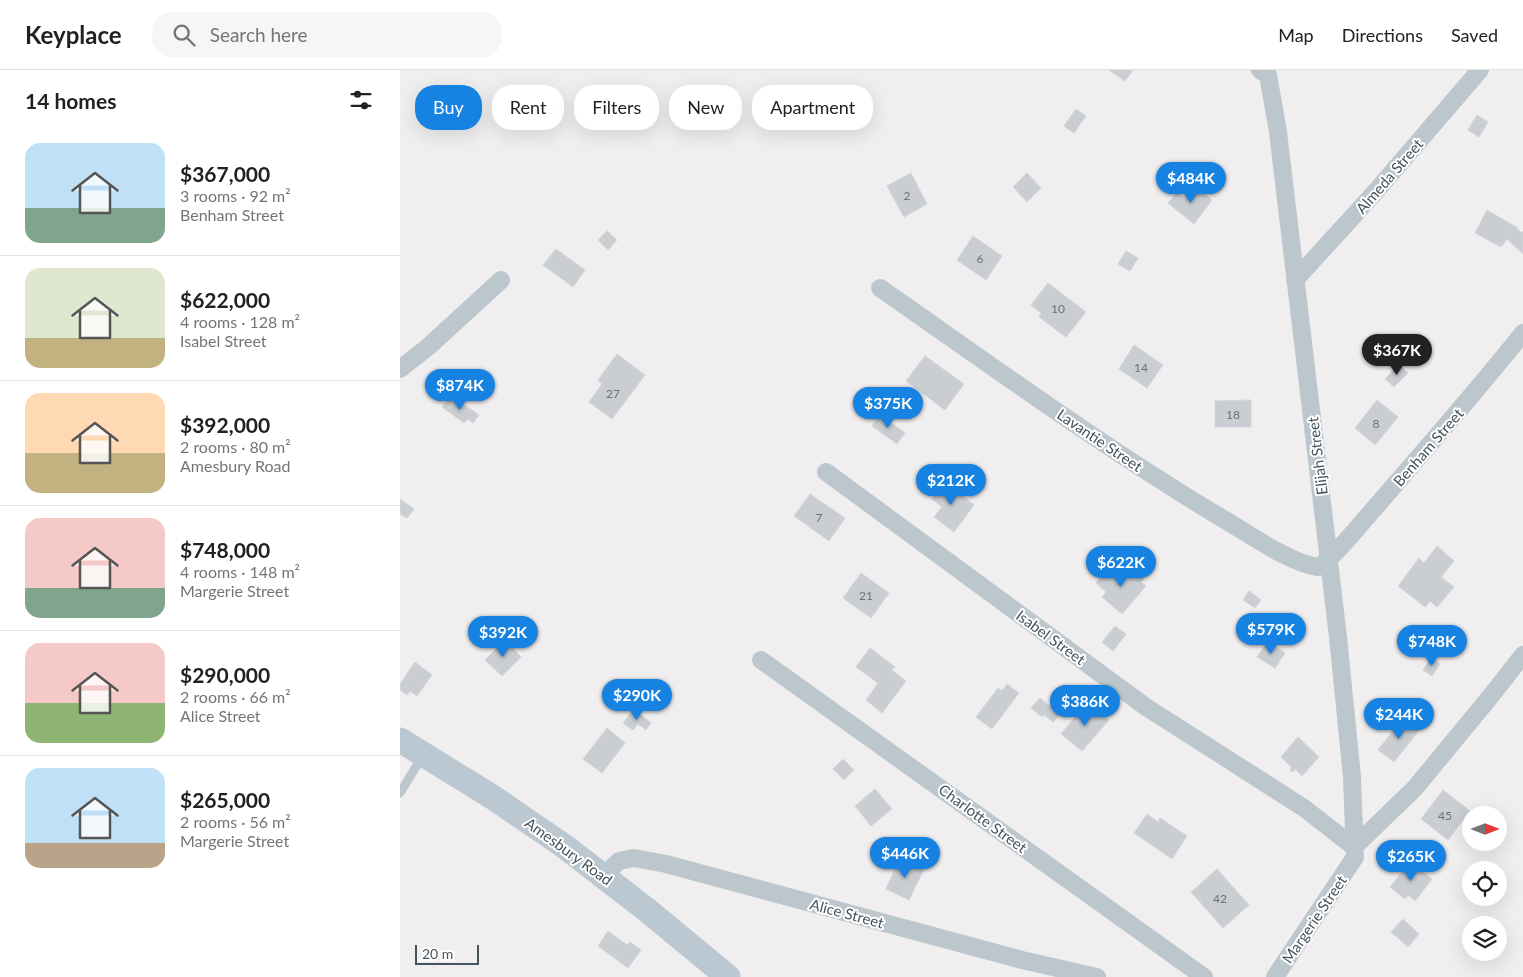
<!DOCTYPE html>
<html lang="en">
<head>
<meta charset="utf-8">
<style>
	:root { --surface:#fff; --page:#f6f6f6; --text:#202124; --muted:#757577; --line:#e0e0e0; --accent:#1682e2 }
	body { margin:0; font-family:Lato,sans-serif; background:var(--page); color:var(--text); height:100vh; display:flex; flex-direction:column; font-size:19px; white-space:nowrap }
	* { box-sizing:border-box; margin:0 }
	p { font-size:16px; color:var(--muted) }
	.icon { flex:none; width:28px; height:28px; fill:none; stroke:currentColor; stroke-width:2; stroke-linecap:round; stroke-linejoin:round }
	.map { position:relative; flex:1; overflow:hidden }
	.drawer { display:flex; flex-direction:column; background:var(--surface); width:400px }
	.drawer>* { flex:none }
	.guide { position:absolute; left:15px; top:15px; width:475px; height:45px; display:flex; gap:10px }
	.needle { width:32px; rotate:90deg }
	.buttons { position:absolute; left:1062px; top:736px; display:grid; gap:10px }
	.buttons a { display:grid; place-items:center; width:45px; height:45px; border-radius:50%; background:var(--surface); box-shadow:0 5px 20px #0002; font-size:25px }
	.scale { position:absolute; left:15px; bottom:12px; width:64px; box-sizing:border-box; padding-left:5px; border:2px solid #46535b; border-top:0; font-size:14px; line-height:18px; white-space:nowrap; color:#46535b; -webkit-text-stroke:4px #fff; paint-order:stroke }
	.price { position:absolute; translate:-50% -42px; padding:0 11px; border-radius:18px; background:var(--accent); color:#fff; font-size:16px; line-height:32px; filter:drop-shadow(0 1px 2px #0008) }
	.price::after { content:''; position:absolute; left:50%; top:30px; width:15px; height:11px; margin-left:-8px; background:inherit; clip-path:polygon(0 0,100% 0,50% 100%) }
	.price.selected { background:#222; color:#fff }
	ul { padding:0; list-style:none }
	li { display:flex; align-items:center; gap:15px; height:125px; padding:0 25px }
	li+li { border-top:1px solid var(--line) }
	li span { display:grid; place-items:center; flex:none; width:140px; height:100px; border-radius:15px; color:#555 }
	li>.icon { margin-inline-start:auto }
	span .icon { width:60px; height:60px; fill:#fffc; stroke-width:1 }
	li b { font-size:21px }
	h2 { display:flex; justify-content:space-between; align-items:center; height:60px; padding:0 25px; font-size:21px }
	.pill { padding:0 18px; border-radius:20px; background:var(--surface); box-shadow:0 5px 20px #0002; font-size:18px; line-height:45px }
	.pill.selected { background:var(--accent); color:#fff }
	header { display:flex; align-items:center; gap:30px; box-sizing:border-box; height:70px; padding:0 25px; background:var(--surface); border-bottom:1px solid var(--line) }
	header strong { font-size:24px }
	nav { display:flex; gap:28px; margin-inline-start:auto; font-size:18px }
	.search { width:350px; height:45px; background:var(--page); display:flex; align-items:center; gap:12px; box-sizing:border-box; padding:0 18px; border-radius:20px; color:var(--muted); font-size:19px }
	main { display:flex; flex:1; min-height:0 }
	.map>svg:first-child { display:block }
</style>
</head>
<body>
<header>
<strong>Keyplace</strong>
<div class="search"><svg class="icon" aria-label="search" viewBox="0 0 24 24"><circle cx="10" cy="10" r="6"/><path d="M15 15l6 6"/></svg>Search here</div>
<nav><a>Map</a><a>Directions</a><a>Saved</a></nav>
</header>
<main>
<section class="drawer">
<h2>14 homes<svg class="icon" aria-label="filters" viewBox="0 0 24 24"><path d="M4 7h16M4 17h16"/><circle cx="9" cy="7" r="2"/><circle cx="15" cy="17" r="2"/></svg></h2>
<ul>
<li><span style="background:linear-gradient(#bfe0f5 65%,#7fa58c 0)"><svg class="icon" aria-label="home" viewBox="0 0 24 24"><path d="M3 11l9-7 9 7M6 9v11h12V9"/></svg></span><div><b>$367,000</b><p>3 rooms · 92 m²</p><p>Benham Street</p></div></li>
<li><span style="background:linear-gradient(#dfe7d0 70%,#c2b280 0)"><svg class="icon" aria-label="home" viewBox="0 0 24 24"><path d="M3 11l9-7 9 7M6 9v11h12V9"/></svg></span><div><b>$622,000</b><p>4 rooms · 128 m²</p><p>Isabel Street</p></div></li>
<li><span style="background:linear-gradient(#ffd9b3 60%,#c2b280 0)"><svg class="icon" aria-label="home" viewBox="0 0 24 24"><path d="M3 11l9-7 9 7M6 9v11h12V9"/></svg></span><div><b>$392,000</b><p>2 rooms · 80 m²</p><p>Amesbury Road</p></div></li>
<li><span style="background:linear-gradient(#f6c9c9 70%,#7fa58c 0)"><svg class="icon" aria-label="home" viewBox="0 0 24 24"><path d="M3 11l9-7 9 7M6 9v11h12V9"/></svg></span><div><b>$748,000</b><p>4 rooms · 148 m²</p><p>Margerie Street</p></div></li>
<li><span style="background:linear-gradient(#f6c9c9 60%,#8fb573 0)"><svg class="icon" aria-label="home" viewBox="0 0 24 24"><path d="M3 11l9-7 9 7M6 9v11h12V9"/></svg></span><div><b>$290,000</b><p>2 rooms · 66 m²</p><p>Alice Street</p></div></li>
<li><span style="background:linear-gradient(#bfe0f5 75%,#b9a48a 0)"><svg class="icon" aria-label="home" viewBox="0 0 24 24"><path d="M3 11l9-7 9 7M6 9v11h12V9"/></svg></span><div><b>$265,000</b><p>2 rooms · 56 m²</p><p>Margerie Street</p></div></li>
</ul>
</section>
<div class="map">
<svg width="1123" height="907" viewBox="0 0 1123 907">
	<rect width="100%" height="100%" fill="#f0eeee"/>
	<!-- building -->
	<path fill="#caced3" stroke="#d2d5da" d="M709,0H733L725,11Z
		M676,39L686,46L674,63L664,56Z
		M1077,45L1088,52L1079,67L1068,60Z
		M511,103L527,134L504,147L487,116Z
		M627,103L641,118L627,132L613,117Z
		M794,115L812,130L794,154L768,133L777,123L784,128Z
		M1087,140L1116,157L1121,163L1123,161V184L1107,169L1101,177L1075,163Z
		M207,161L217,170L208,180L198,170Z
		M573,166L602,186L586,210L557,190Z
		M156,179L185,200L173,217L143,195Z
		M726,181L738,188L730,201L718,194Z
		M648,213L686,242L666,267L639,247L641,243L631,235Z
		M734,275L763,295L747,318L719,299Z
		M217,284L245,305L212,349L189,332L202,314L198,310Z
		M525,286L564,314L545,340L506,311Z
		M999,294L1008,303L994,317L985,309Z
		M49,328L57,334L59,331L79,345L73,353L68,349L64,353L42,337Z
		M851,330V357H815V331Z
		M977,330L998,347L975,375L955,358Z
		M480,345L505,363L497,374L472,356Z
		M546,410L557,418L555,420L574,435L554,462L534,447L542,437L532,429Z
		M410,424L445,448L429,471L394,446Z
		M0,429L14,439L7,448L0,444Z
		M1037,476L1054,491L1041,507L1054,517L1037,537L1030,531L1025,537L998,516L1019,488L1024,493Z
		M711,495L722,505L729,497L744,509L741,512L746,516L722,544L702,527L706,522L696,513Z
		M461,503L489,523L471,548L443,528Z
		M849,521L861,530L855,538L843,530Z
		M715,556L726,564L713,581L702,572Z
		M105,570L121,587L102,606L85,590Z
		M868,571L885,583L875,598L857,587Z
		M470,578L495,597L492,600L506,611L482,643L466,630L478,613L456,597Z
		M1031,588L1040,594L1032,606L1023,600Z
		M15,592L32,605L17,626L10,621L7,625L0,620V614Z
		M607,614L619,623L592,659L576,647L598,618L602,621Z
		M640,628L660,645L653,652L644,645L642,647L631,638Z
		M688,632L709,650L682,681L661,664Z
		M234,639L251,653L246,660L238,654L233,660L223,653Z
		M1004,647L1020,659L994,692L978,680Z
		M207,658L225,673L202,703L183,689Z
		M898,667L919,687L902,706L895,699L893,702L890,700L892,698L881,687Z
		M443,689L454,700L444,710L433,699Z
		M475,719L492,739L471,756L455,736Z
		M1043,720L1070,741L1048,770L1021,749Z
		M747,744L758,752L760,748L787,766L772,789L734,763Z
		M500,788L524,799L509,830L486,819Z
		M1010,792L1032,809L1015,831L1008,825L1005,829L990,817Z
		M817,799L849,835L823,858L791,822Z
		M1003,849L1019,864L1008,877L991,862Z
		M208,861L227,875L230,872L241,880L228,898L198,876Z"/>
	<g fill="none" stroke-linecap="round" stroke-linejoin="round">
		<!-- service -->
		<path stroke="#bcc7cd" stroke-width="9" d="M0,723L22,687"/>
		<!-- minor -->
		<path stroke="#bcc7cd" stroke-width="18" d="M860,0L868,5L878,62L938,567L952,707L955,787L875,907
			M895,210L977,120L1080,0
			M480,218C592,296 703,377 820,447C846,462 889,493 918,497C932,490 961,453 973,440C1024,381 1075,323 1123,263
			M0,299L28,277L101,210
			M426,402L746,637L904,738L954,777
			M361,590L804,907
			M954,777L1015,718L1090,627L1123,585
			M203,806L219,791L234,788L266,794L622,890L697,907"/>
		<!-- secondary -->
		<path stroke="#bbc8d2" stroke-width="25" d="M0,670L94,728L164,776L247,840L328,907"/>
	</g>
	<g text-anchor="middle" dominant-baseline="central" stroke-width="4" stroke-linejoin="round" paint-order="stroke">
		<!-- number labels -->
		<g font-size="12" fill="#677279">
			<text x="507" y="125">2</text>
			<text x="580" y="188">6</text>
			<text x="658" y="238">10</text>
			<text x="741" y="297">14</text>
			<text x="213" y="323">27</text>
			<text x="833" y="344">18</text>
			<text x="976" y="353">8</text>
			<text x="419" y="447">7</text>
			<text x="466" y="525">21</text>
			<text x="1045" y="745">45</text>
			<text x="820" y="828">42</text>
		</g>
		<!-- street labels -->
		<g font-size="15" fill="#46535b" stroke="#fff">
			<text transform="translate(989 106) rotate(-49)">Almeda Street</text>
			<text transform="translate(700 370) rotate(34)">Lavantie Street</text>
			<text transform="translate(1028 377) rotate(-49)">Benham Street</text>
			<text transform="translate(917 386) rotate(-97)">Elijah Street</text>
			<text transform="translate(651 567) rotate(36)">Isabel Street</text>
			<text transform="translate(583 748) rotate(36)">Charlotte Street</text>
			<text transform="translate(169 781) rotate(36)">Amesbury Road</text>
			<text transform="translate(447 843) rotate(15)">Alice Street</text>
			<text transform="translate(914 849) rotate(-56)">Margerie Street</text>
		</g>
	</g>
</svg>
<div class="buttons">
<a><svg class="needle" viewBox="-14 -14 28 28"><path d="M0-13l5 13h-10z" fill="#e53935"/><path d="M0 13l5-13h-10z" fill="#757577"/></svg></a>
<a><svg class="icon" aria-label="locate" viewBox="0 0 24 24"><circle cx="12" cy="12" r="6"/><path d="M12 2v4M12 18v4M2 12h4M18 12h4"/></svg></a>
<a><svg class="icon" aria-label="layers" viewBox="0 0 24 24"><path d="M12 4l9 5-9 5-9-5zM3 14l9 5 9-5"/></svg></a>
</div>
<div class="scale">20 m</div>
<b class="price" style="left:791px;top:134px">$484K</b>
<b class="price selected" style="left:997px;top:306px">$367K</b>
<b class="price" style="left:60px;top:341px">$874K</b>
<b class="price" style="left:488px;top:359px">$375K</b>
<b class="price" style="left:551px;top:436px">$212K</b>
<b class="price" style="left:721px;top:518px">$622K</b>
<b class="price" style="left:871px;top:585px">$579K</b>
<b class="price" style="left:103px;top:588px">$392K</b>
<b class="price" style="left:1032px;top:597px">$748K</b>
<b class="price" style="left:237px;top:651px">$290K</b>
<b class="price" style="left:685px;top:657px">$386K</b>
<b class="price" style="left:999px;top:670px">$244K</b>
<b class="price" style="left:505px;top:809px">$446K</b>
<b class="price" style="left:1011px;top:812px">$265K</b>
<div class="guide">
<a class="pill selected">Buy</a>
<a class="pill">Rent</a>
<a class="pill">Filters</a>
<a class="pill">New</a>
<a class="pill">Apartment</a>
</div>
</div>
</main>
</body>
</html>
